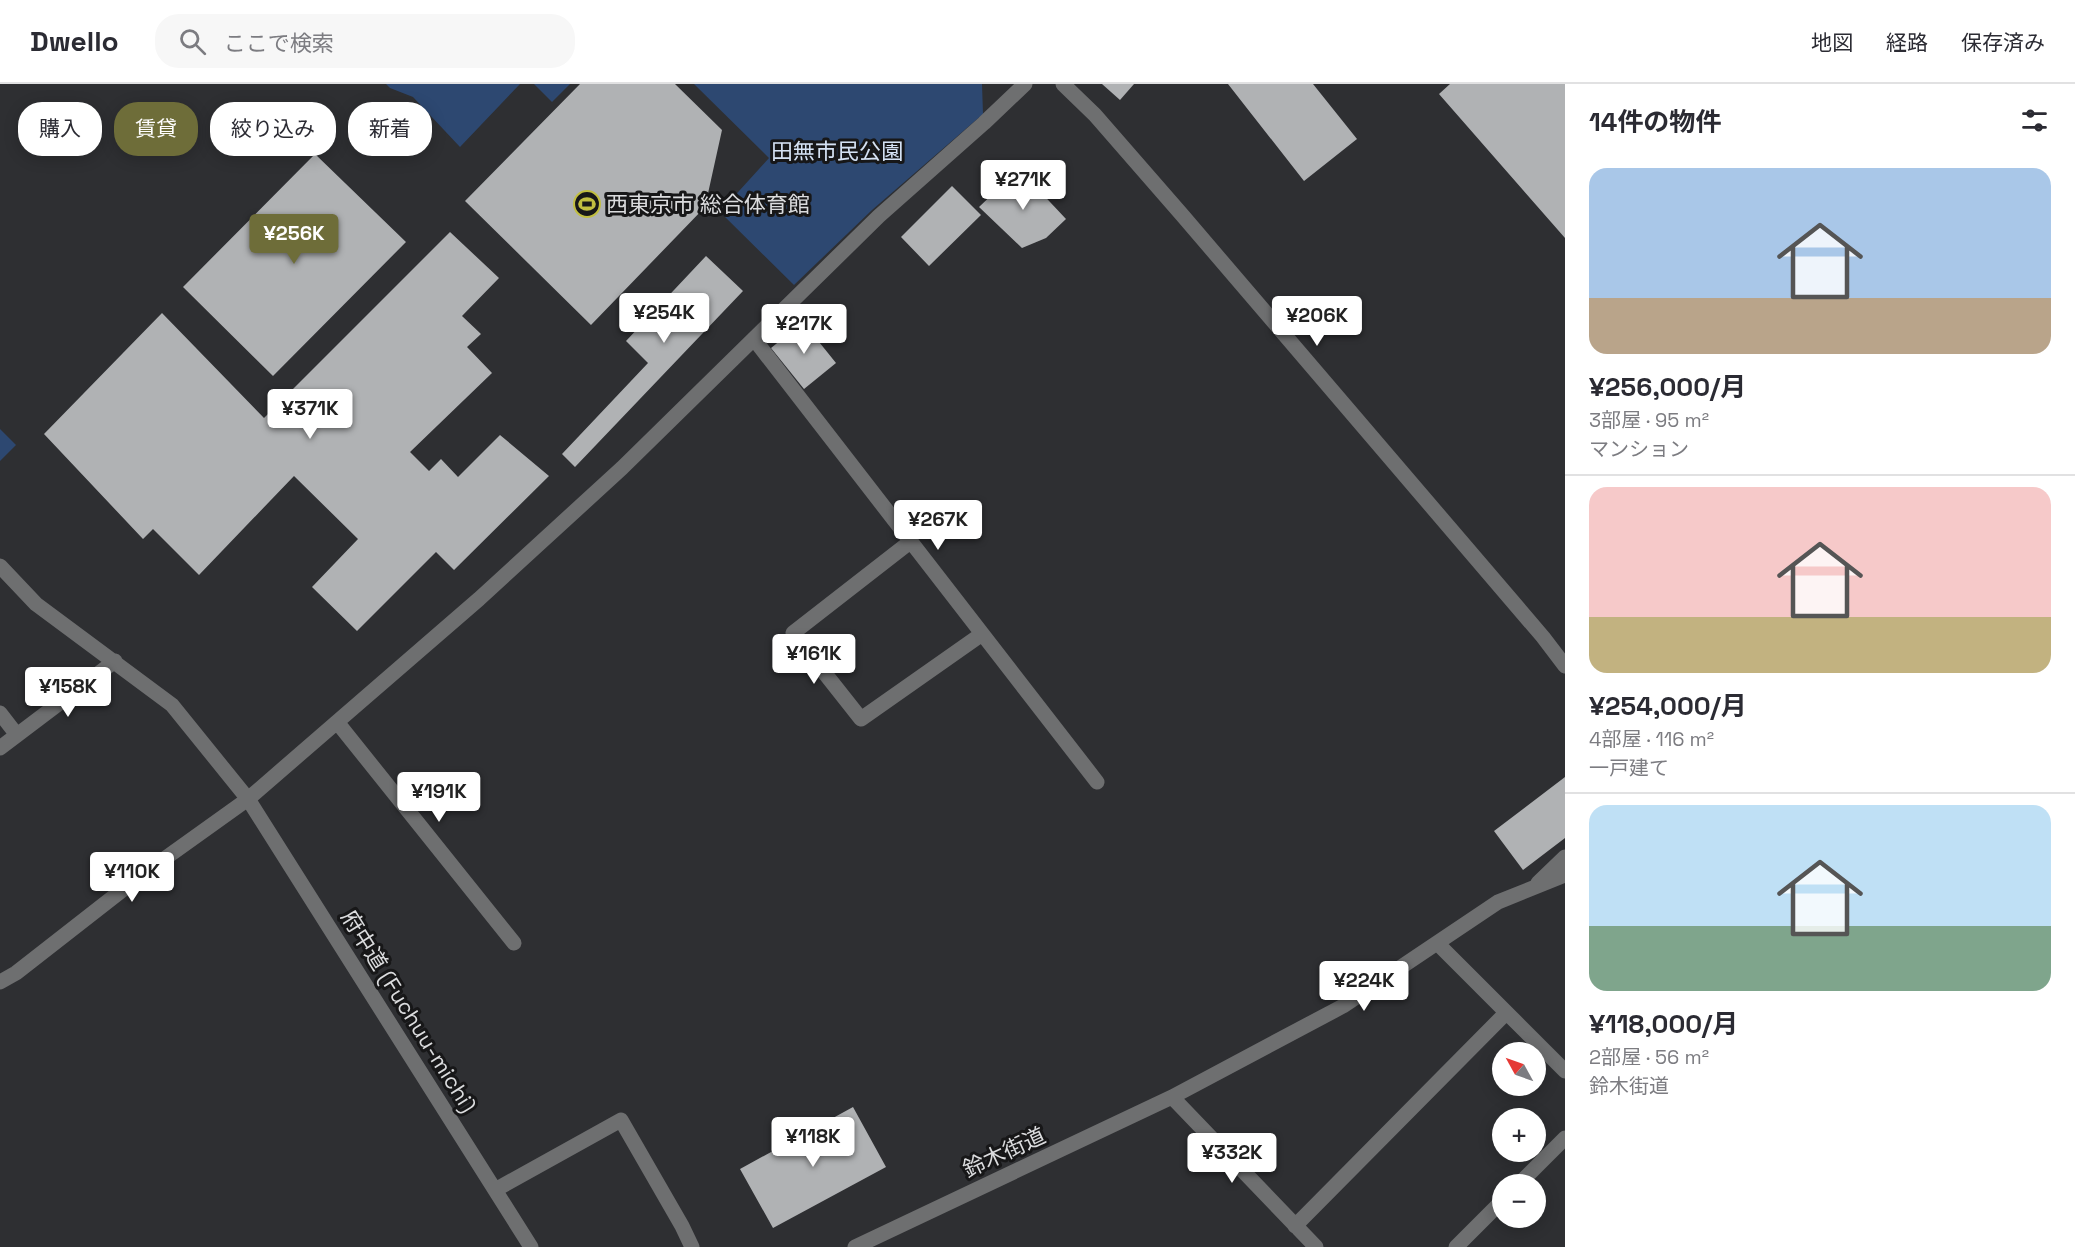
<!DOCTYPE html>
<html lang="ja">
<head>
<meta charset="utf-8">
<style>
	:root { --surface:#fff; --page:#f7f7f7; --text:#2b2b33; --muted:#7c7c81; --line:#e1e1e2; --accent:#6e6d39 }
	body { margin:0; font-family:"Space Grotesk","Noto Sans JP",sans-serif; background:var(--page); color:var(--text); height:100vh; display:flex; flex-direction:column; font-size:22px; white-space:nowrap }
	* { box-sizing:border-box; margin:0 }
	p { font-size:20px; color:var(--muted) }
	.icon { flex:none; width:33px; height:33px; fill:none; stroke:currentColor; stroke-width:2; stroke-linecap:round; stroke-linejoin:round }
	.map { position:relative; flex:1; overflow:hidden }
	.panel { display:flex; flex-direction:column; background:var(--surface); width:510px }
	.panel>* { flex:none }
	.guide { position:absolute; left:18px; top:18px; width:570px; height:54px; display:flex; gap:12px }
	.needle { width:39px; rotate:310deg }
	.tools { position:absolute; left:1492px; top:958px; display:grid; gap:12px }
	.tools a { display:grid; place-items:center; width:54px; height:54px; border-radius:50%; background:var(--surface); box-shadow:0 3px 15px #0003; font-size:30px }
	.price { position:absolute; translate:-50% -51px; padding:0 14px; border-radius:6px; background:#fff; color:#222; font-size:20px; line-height:39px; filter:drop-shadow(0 2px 3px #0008) }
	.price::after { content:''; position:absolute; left:50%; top:36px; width:18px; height:14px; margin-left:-9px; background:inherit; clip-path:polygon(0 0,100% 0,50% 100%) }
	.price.active { background:var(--accent); color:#fff }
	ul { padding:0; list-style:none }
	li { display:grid; align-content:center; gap:12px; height:318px; padding:0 24px }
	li+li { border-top:2px solid var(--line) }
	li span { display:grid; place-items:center; height:186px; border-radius:18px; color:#555 }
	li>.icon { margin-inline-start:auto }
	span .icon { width:108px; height:108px; fill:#fffc; stroke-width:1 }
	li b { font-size:26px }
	h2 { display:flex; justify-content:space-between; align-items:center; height:72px; padding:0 24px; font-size:26px }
	.chip { padding:0 21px; border-radius:24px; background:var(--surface); box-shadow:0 3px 15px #0003; font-size:21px; line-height:54px }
	.chip.active { background:var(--accent); color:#fff }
	header { display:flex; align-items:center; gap:36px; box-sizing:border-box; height:84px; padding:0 30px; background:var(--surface); border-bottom:2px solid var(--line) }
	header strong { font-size:28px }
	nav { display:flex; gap:33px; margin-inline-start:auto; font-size:21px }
	.search { width:420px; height:54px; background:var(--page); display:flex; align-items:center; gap:15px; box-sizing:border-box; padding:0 21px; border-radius:24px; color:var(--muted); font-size:22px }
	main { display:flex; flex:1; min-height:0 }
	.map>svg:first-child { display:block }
</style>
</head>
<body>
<header>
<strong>Dwello</strong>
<div class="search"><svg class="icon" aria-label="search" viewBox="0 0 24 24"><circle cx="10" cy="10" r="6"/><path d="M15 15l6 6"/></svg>ここで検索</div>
<nav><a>地図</a><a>経路</a><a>保存済み</a></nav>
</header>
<main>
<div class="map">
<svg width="1565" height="1163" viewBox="0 0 1565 1163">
	<rect width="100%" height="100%" fill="#2e2f32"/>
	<!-- green -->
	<path fill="#2d4871" d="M386,0H520L460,63L413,13L390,4Z
		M534,0H570L552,18Z
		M694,0H982L983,30L872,126L794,201L720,128L769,74Z
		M0,345L16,361L0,377Z"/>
	<!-- building -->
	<path fill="#b0b2b4" d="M580,0H675L722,46L705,123L591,241L465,117Z
		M1102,0H1134L1120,16Z
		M1228,0H1313L1357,55L1304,97Z
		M1450,0H1565V154L1439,10Z
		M315,70L406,158L273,292L183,203Z
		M1019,85L1066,135L1046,154L1022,164L979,123Z
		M952,102L981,131L929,182L901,153Z
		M450,148L499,194L462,232L481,250L467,263L492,289L410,368L429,387L441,375L458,393L500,351L549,392L454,486L436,468L357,547L312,503L358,455L294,392L199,491L153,445L143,455L44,350L162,229L264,334Z
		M706,172L743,207L575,383L562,370L648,279L626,257Z
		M803,238L836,279L804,305L771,264Z
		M1565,693V754L1523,786L1494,747Z
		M853,1023L886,1083L773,1144L740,1085Z"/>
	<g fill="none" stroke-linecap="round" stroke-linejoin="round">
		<!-- minor -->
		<path stroke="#6e6f70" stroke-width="15" d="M1063,0L1095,31L1183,132L1543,553L1565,582
			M754,255L1097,698
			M910,458L793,549L861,635L982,550
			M0,482L36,520L172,621L248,715L531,1163
			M0,629L17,651
			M337,638L514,859
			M0,664L115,577
			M1538,799L1565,773
			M1438,860L1565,987
			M0,898L16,889L139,793L248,715L479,515L622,384L879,132L984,39L1025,0
			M1172,1013L1316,1163
			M1518,1101L1565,1054
			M495,1106L621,1036L682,1142L692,1163
			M1295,1142L1506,929
			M855,1163L1172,1013L1343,922L1498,818L1565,791
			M1456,1163L1503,1116"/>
	</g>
	<!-- icons -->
	<defs>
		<symbol id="stadium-ring" viewBox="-11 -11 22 22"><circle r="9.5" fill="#171718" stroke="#c1be40" stroke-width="1.5"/><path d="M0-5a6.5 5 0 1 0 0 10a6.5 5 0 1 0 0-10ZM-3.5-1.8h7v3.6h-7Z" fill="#c1be40"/></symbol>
	</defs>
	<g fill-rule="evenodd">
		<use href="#stadium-ring" x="572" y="105" width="30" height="30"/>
	</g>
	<g text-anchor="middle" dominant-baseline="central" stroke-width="6" stroke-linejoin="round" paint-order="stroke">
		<!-- park labels -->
		<g font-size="22" fill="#d5e2f4" stroke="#171718">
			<text x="837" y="67">田無市民公園</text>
		</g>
		<!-- poi labels -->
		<g font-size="22" fill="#dbdcde" stroke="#171718" text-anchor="start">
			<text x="606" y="120">西東京市 総合体育館</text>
		</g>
		<!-- street labels -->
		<g font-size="22" fill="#dbdcde" stroke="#171718">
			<text transform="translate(409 927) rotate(58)">府中道 (Fuchuu-michi)</text>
			<text transform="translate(1004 1068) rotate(-25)">鈴木街道</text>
		</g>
	</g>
</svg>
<div class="tools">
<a><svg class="needle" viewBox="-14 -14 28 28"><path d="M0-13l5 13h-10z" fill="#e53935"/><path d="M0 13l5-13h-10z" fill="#7c7c81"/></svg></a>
<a>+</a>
<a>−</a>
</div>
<b class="price" style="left:1023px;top:127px">¥271K</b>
<b class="price active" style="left:294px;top:181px">¥256K</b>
<b class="price" style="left:664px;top:260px">¥254K</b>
<b class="price" style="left:1317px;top:263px">¥206K</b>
<b class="price" style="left:804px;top:271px">¥217K</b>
<b class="price" style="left:310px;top:356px">¥371K</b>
<b class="price" style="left:938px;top:467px">¥267K</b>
<b class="price" style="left:814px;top:601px">¥161K</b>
<b class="price" style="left:68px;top:634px">¥158K</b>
<b class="price" style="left:439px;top:739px">¥191K</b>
<b class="price" style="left:132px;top:819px">¥110K</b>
<b class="price" style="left:1364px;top:928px">¥224K</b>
<b class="price" style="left:813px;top:1084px">¥118K</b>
<b class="price" style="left:1232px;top:1100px">¥332K</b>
<div class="guide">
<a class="chip">購入</a>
<a class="chip active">賃貸</a>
<a class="chip">絞り込み</a>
<a class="chip">新着</a>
</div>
</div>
<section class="panel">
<h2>14件の物件<svg class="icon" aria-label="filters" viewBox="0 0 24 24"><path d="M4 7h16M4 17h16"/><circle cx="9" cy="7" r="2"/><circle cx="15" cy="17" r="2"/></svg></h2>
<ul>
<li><span style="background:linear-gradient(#a9c7e8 70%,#b9a48a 0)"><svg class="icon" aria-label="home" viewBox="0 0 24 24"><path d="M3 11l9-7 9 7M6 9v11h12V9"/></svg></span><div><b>¥256,000/月</b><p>3部屋 · 95 m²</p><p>マンション</p></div></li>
<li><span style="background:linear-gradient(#f6c9c9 70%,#c2b280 0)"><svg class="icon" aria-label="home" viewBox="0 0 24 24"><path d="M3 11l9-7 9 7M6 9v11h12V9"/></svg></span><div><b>¥254,000/月</b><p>4部屋 · 116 m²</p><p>一戸建て</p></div></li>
<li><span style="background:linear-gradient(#bfe0f5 65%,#7fa58c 0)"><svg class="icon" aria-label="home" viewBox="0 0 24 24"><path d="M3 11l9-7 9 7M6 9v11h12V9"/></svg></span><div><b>¥118,000/月</b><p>2部屋 · 56 m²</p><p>鈴木街道</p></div></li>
</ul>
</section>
</main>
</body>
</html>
